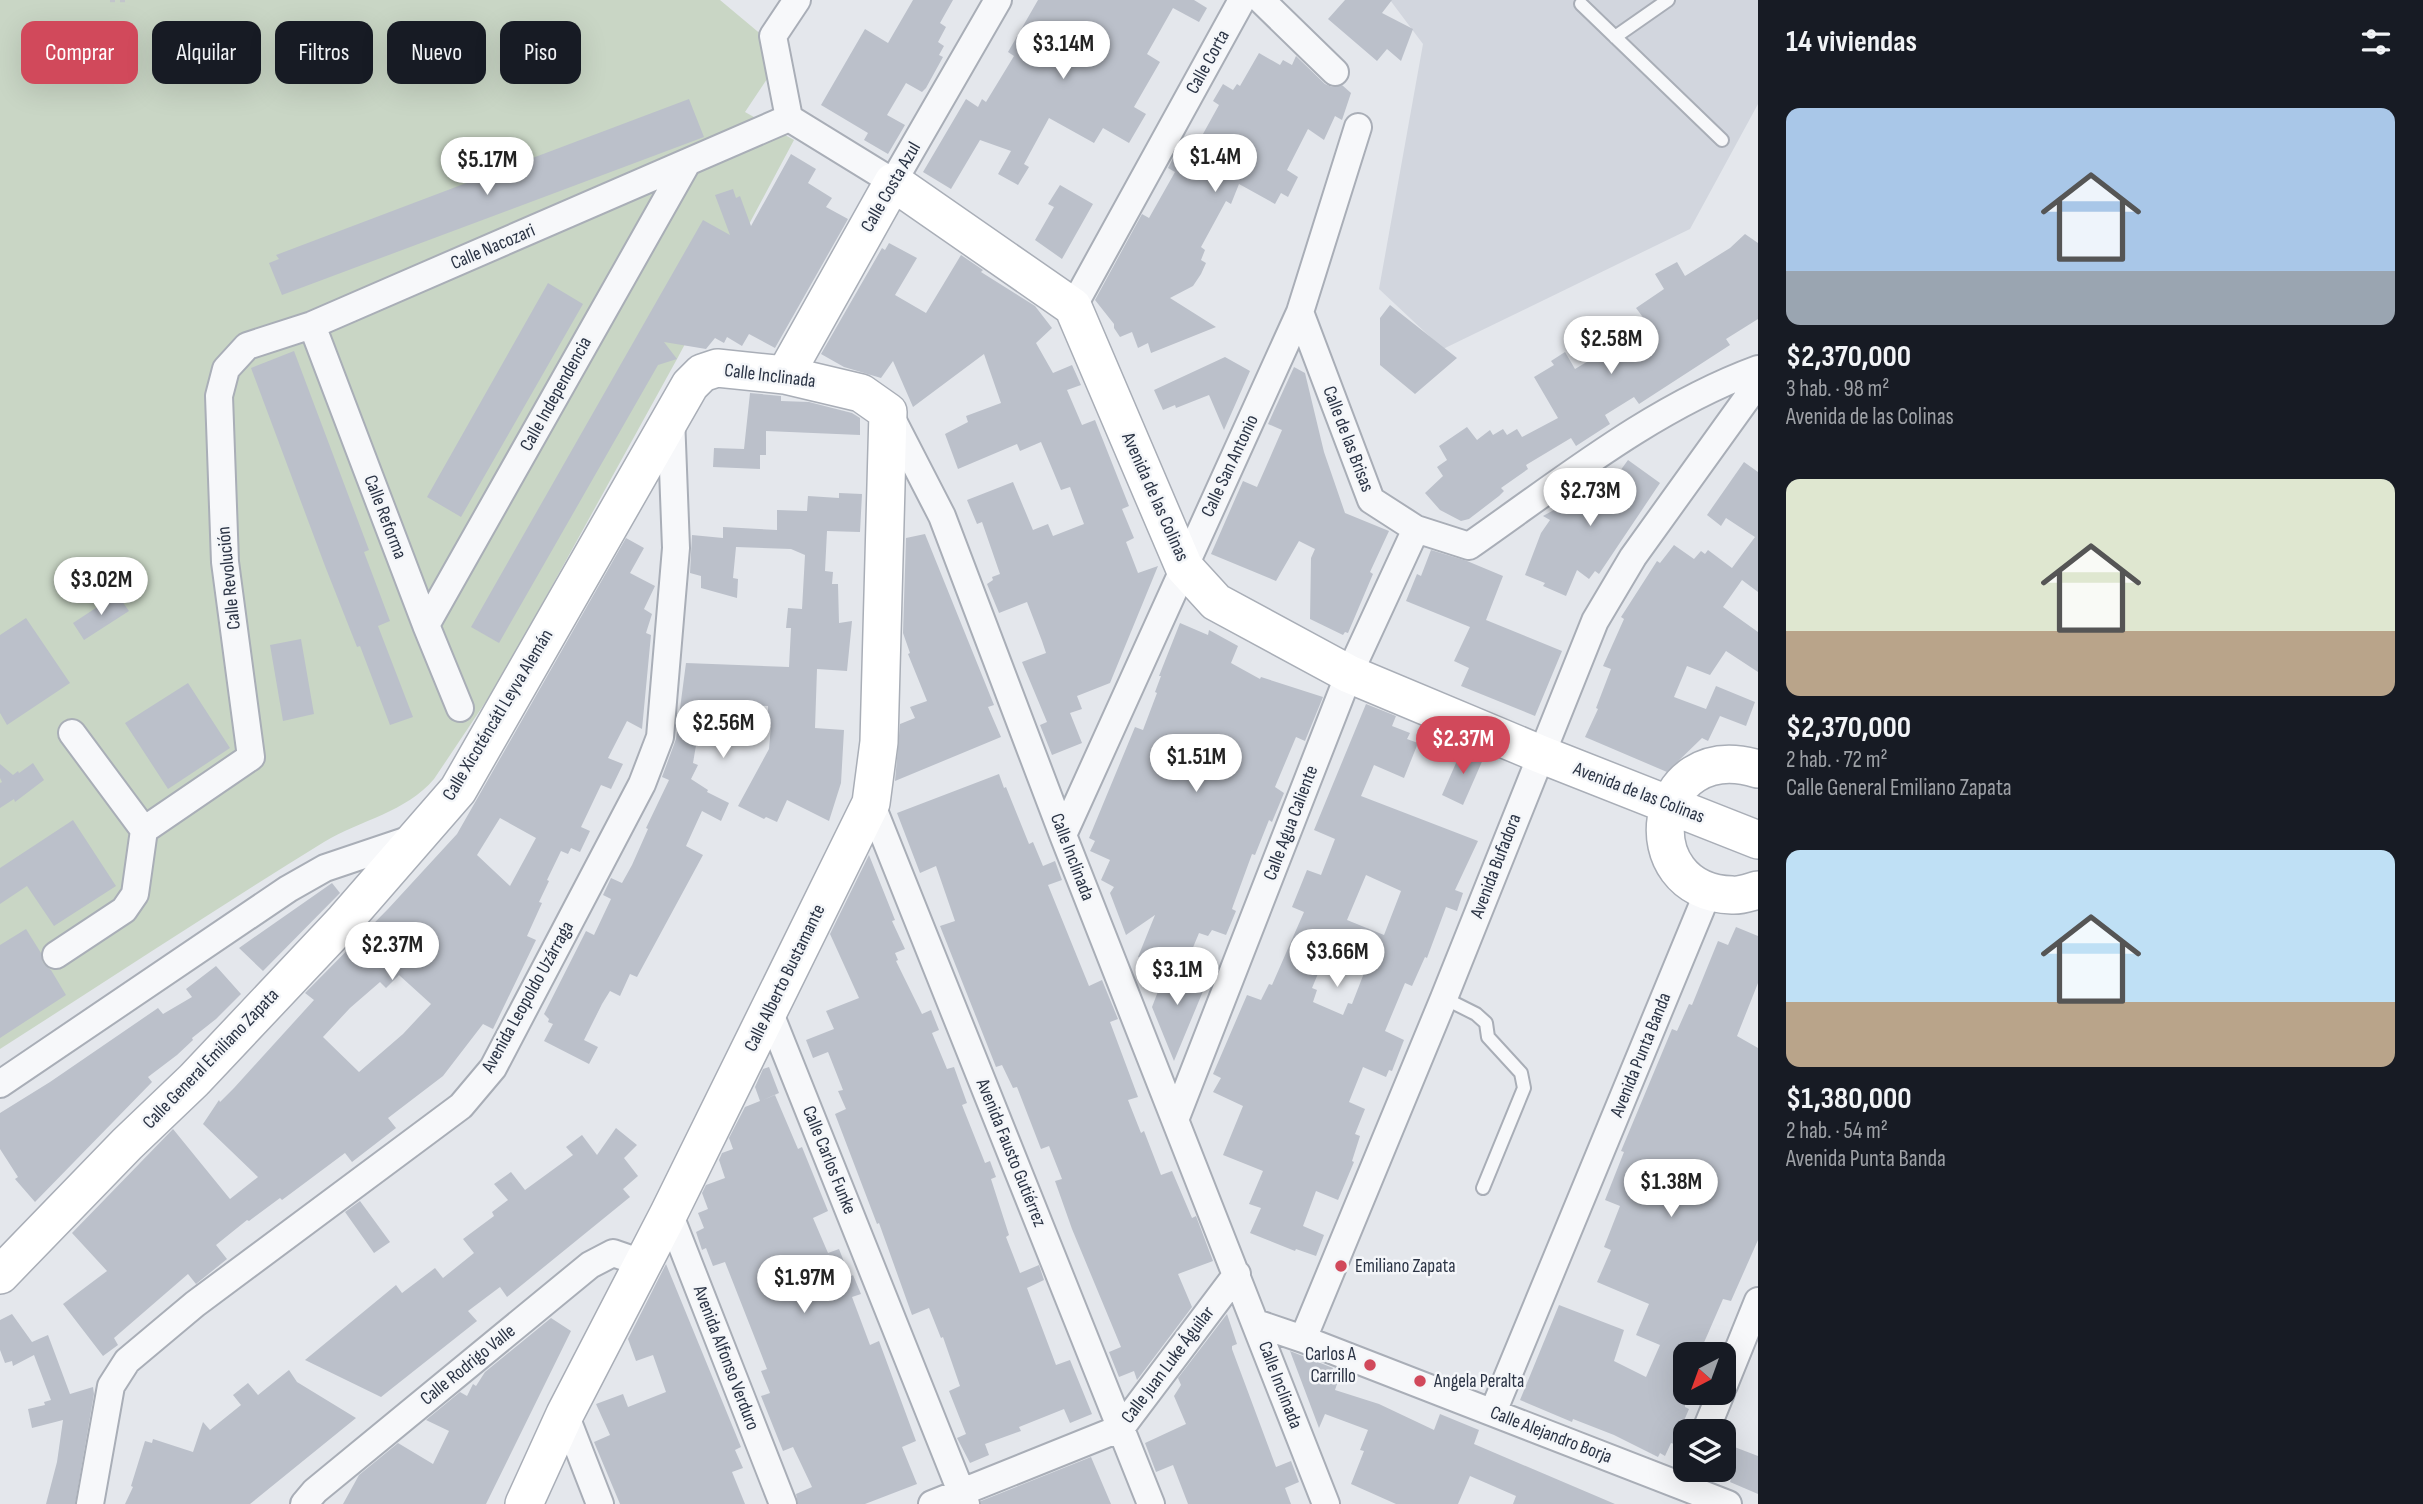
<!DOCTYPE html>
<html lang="es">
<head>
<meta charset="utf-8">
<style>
	:root { --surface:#171b24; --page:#242831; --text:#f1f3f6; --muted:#9ea1a6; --accent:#d1495b }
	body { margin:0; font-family:"Sofia Sans Condensed",sans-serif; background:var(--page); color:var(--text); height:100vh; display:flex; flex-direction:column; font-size:26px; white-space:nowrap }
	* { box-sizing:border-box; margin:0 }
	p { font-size:23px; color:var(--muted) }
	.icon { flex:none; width:38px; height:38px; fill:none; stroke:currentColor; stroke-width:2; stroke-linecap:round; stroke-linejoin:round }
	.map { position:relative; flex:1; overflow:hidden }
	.panel { display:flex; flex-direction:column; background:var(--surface); width:665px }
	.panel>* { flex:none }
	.hud { position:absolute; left:21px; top:21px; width:665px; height:63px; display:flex; gap:14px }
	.needle { width:46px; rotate:221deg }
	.fabs { position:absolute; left:1673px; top:1342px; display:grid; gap:14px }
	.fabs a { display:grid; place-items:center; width:63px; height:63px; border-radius:14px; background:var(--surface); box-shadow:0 7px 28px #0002; font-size:35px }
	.price { position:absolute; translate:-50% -60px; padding:0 16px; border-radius:24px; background:#fff; color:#222; font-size:23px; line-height:46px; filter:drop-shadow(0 2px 4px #0008) }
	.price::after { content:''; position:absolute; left:50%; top:42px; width:21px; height:16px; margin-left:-10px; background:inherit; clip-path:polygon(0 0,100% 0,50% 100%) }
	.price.on { background:var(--accent); color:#fff }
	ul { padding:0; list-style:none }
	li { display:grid; align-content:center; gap:14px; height:371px; padding:0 28px }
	li span { display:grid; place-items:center; height:217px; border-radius:14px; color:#555 }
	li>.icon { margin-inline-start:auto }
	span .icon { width:126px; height:126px; fill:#fffc; stroke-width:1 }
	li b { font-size:30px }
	h2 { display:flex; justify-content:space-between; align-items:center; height:84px; padding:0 28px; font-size:30px }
	.chip { padding:0 24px; border-radius:14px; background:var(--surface); box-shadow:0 7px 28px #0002; font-size:24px; line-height:63px }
	.chip.on { background:var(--accent); color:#fff }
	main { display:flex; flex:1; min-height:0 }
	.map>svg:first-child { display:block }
</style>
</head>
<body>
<main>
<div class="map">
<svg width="1758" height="1504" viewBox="0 0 1758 1504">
	<rect width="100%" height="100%" fill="#e4e7ec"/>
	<!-- built -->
	<path fill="#d2d6de" d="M1390,0H1758V104L1690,229L1443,349L1379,289L1423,44Z"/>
	<!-- green -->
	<path fill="#c9d6c5" d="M0,0H720L763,36L767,79L745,112L794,140L677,359L499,682L434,779C406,812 361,820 324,842C215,909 108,980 0,1049Z"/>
	<!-- building -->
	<path fill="#bbc0ca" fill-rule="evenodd" d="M913,0H953L940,23L946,27L938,42L944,46L939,55L943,57L926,88L922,92L906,83L887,115L905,125L888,154L864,140L868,133L821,105L865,29L888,43Z
		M1038,0H1194L1207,8L1199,22L1173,8L1147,54L1160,62L1134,107L1146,114L1129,143L1103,128L1094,143L1049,118L1024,164L1029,167L1018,185L998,174L1011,151L980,140L951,189L923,172L966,99L978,107L982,99L986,102L1014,56L1008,52Z
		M1345,0H1392L1382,13L1413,29L1401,61L1387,49L1377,61L1328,19Z
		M1259,53L1280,65L1283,60L1292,65L1296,56L1325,84L1332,87L1342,85L1351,93L1342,120L1335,116L1324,140L1308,129L1287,170L1298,177L1288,197L1281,193L1275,204L1239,184L1231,204L1226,201L1201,247L1205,250L1201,260L1206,263L1201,274L1193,286L1170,298L1216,327L1151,353L1148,343L1138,348L1132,332L1120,337L1114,328V324L1095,300L1142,214L1149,218L1175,172L1168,168L1180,145L1193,152L1219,105L1213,101L1223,84L1233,90L1237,84L1240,86Z
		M689,99L704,137L282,295L269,263L279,259L276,255Z
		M791,154L816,169L808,183L832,198L826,207L848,219L775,348L749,334L742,346L727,337L724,343L715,338L706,349L664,342L677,359L658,365L499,643L471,627L703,220L730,235L715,195L733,189L736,198L740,196L751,226Z
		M1060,185L1093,204L1062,259L1035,240L1054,207L1048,204Z
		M1745,234L1758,243V319L1726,339L1730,345L1639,404L1634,397L1605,415L1610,424L1576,446L1571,438L1526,465L1528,469L1501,488L1504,491L1499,496L1469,519L1461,521L1440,510L1425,493L1443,476L1437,467L1447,460L1439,446L1467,427L1477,440L1490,430L1493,435L1503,429L1507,435L1517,429L1522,437L1558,418L1534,377L1554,365L1551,361L1565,352L1575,369L1605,351L1608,348L1605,344L1645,320L1636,308L1664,289L1655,274L1677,262L1685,276L1730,248Z
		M889,243L917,258L895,295L926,313L961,255L983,270L981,272L1035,306L1052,328L1036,343L1053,373L1072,365L1081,385L1067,390L1082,425L1095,420L1129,506L1122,509L1134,538L1126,542L1138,573L1158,566L1110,683L1077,696L1082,709L1070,713L1082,743L1052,755L1040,725L1047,722L1022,662L1046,653L1042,641L1027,602L999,613L987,584L993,580L992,577L1000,574L982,522L977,524L967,500L1013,482L1033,530L1048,524L1053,536L1084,524L1070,487L1061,490L1041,442L1020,451L1017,444L958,469L945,434L968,422L966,416L1001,403L984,354L913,407L893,361L881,378L844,367L821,354L882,248L885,250Z
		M548,283L583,304L461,517L427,497Z
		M1390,305L1457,358L1415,394L1380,365V318Z
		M294,351L369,550L364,552L390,621L378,626L413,717L390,725L360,646L357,647L325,566L251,368Z
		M1225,357L1250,371L1224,430L1209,395L1176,408L1175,405L1163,410L1154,390Z
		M1294,367L1305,373L1324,452L1345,513L1389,531L1370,572L1373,574L1348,633L1345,632L1343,635L1310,619L1311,558L1315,549L1299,541L1276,581L1211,554L1243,481L1257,487L1265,469L1282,430L1268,424Z
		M750,393L781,396V401L809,402L852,413L860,418V435L766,431V455H760V469L713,467L714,448L744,449Z
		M1628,460L1660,483L1599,574L1595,571L1589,579L1577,570L1566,596L1543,586L1545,583L1525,575L1541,533L1550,520L1543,516L1572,500L1598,480L1602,484L1618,469L1620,471Z
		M1744,462L1758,472V592L1742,580L1723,607L1758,632V672L1726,651L1710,675L1687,666L1674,697L1706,709L1716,686L1755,702L1746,726L1720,716L1708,741L1702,738L1667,772L1585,737L1598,709L1596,708L1611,669L1603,666L1624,619L1621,617L1657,561L1660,563L1674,545L1694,559L1701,551L1705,554L1708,550L1732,568L1755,537L1726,518L1721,526L1707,515Z
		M839,493L862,494L860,532L827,531L825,571L833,572L832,584H838L839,623L852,621L847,671L817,669L815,728L844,730L841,783L829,821L787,800L777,822L766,817L764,819L738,806L769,749L771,726H768V706L703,704L693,763L698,765L691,779L708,790L707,792L729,803L721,821L702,811L686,846L703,855L637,977L630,974L620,996L610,991L602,1004L584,1040L598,1047L589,1064L544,1041L553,1024L548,1022L549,1019L544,1014L586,931L594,935L611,899L603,895L611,878L622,883L632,865L648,829L646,828L669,780L662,777L676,739L686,663L789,667L791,628H786L788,608L802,609L805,555L791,549L736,547L733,578L738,579L737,598L701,588V576L690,573L692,535L723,538V527L777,530V510L807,511L808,496L839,498Z
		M925,534L994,705L988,707L1001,737L895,781L900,724L915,718L910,707L927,701L908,654L910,653L903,633L906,538Z
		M626,538L644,548L630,573L655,586L644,609L652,614L646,633L651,635L642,729L627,721L608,758L623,764L611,789L601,785L581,827L590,831L580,852L571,848L568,854L561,851L547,880L549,881L539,902L542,903L527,936L536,940L493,1029L483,1024L443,1076L388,1118L396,1128L352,1162L345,1153L282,1200L280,1198L249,1221L247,1220L216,1245L227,1259L196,1284L188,1274L114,1338L118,1345L103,1356L63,1304L107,1271L72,1233L173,1129L230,1199L258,1177L203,1124L219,1100L220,1102L234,1088L314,1000L305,993L388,909L457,834ZM500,818L536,838L510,886L477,855ZM399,975L431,1004L403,1034L359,1072L323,1037L350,1008L380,982L386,988Z
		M1431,550L1467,561L1503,576L1486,620L1562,651L1535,716L1461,686L1469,668L1454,661L1470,627L1406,601L1417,574L1421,576Z
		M117,594L129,611L84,640L73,623Z
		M26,618L70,683L7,725L0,713V635Z
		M1180,623L1208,635L1209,630L1238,646L1231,663L1260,679L1261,677L1323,697L1305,741L1296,737L1275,787L1284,793L1272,822L1269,820L1255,855L1252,854L1233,906L1232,909L1236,911L1226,935L1212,930L1208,936L1199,933L1182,974L1138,957L1155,915L1126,935L1110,893L1114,887L1101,880L1110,860L1090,851L1095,841L1089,838L1135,727L1143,730L1157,693L1155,692L1161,676H1159Z
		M301,639L314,714L283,721L270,645Z
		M188,683L230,748L168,789L125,723Z
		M1366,704L1396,716L1392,726L1410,733L1407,739L1418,743L1404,778L1374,765L1361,796L1478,841L1455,890L1463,893L1457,911L1446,907L1427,958L1425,957L1412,986L1405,983L1385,1031L1404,1040L1392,1071L1389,1070L1386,1077L1363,1067L1349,1102L1365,1109L1355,1134L1360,1136L1352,1161L1354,1162L1338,1200L1316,1191L1303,1226L1324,1235L1316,1256L1296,1249L1295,1251L1250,1233L1261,1208L1249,1204L1263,1171L1223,1155L1243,1106L1213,1092L1221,1078L1213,1074L1247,995L1261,1000L1269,984L1272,985L1304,912L1292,907L1307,870L1321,875L1335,839L1314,830ZM1366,875L1401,891L1384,935L1347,920ZM1327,952L1366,968L1352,1004L1348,1003L1343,1015L1313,1002L1317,990L1312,988Z
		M1463,747L1484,757L1463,805L1442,795Z
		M33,763L44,780L15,802L14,799L0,808V783L2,782L0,778V764L13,775L18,771L19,773Z
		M999,774L1004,788L1006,787L1029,844L1033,842L1043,866L1055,861L1062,880L1048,885L1089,986L1102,980L1118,1019L1110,1022L1138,1097L1128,1100L1141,1133L1144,1131L1161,1175L1172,1171L1192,1218L1196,1216L1213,1261L1178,1274L1192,1307L1137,1380L1134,1371L1119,1377L1109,1352L1121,1347L1072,1229L1055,1181L1062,1179L1049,1146L1041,1149L1017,1087L1013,1088L1002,1065L996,1067L940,926L955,921L936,866L920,873L897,813Z
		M73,820L116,886L54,926L27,886L0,904V868Z
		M869,855L895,920L892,921L905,949L895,953L898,960L896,961L922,1014L931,1010L939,1030L932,1033L947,1069L954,1067L967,1103L962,1105L985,1163L990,1161L996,1177L991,1179L1009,1235L1006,1237L1020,1273L1039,1265L1044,1280L1027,1288L1056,1365L1070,1360L1092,1414L1070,1423L1064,1409L1019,1427L1021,1431L985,1444L989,1455L970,1463L957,1438L966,1434L949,1391L960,1386L943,1337L941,1338L929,1308L912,1315L879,1223L877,1224L835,1114L846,1109L838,1091L843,1090L828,1052L813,1058L806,1040L834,1029L826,1011L859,998L830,934Z
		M332,883L340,893L263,971L239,948Z
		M1736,927L1758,936V983L1737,1036L1758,1048V1240L1731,1301L1723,1299L1699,1354L1685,1348V1407L1689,1409L1674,1444L1671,1443L1665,1456L1660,1453L1658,1457L1614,1435L1573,1419L1572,1422L1520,1400L1559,1305L1624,1330L1614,1361L1646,1377L1660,1345L1636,1335L1649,1304L1597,1282L1611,1250L1604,1247L1620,1206L1605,1200L1624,1152L1621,1151L1672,1029L1677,1031L1689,1004L1692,1005L1718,941L1728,945Z
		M26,929L41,953L43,963L51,970L66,995L0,1038V945Z
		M216,966L241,994L216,1019L192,1038L193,1040L177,1055L148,1077L152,1082L35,1202L15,1179L18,1177L0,1149V1113L50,1082L158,1008L163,1014L192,997L186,989Z
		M1167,968L1206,984L1174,1061L1152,1007Z
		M769,1067L779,1093L763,1100L775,1095L798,1149L802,1147L828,1211L813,1218L828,1253L839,1249L850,1277L853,1275L861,1294L852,1297L870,1345L879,1341L916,1441L902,1447L917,1484L865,1504H798L796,1494L812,1487L793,1447L783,1451L761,1396L770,1393L761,1371L767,1369L725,1262L713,1266L706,1248L702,1250L696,1232L704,1228L698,1213L708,1209L702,1193L706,1185L725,1178L719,1160L722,1153L733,1149L729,1138L745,1107L760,1101L755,1087L763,1069Z
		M616,1128L637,1145L624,1158L638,1176L623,1189L630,1197L507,1297L500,1287L468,1311L477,1321L381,1397L305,1360L396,1285L402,1293L435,1268L443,1278L474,1253L463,1239L494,1216L492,1212L508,1200L494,1184L511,1172L525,1190L573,1155L566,1147L582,1135L597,1155Z
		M360,1201L390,1242L374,1253L345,1212Z
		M666,1264L741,1447L735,1450L743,1468L732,1472L745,1504H620L594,1442L610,1435L596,1404L623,1394L628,1407L666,1392L653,1355L636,1361L628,1339Z
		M12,1314L32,1342L48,1335L70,1394L93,1387L94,1394L75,1504H46L57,1462L63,1420L32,1428L28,1409L45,1405L44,1402L51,1400L34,1355L13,1366L12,1361L5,1363L0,1350V1320Z
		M1227,1314L1237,1344L1232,1346V1349L1276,1467L1291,1461L1299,1482L1285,1488L1291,1504H1188L1173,1465L1156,1472L1145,1443L1186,1424L1174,1396L1181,1385L1178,1378Z
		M551,1318L571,1331L486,1504H343L359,1475L398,1443L433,1464L449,1431L426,1420L460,1392L467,1396L473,1384L476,1386L485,1372Z
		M1290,1351L1333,1368L1330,1375L1339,1378L1335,1390L1379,1404L1434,1430L1440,1414L1479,1430L1474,1444L1615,1504H1513L1516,1496L1470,1476L1458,1504H1396L1351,1484L1364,1451L1360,1450L1368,1430L1325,1414L1319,1428Z
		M289,1370L297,1382L356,1418L250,1504H125L133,1487L131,1486L145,1441L152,1443L153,1439L193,1452L203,1422L210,1430L241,1405L233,1395L248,1383L258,1395Z
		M1724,1443L1758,1456V1494L1730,1482L1731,1479L1724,1476Z
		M1091,1457L1111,1504H981V1501Z"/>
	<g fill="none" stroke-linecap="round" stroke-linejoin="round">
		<defs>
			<path id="lane" d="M1581,4L1722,140
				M1615,37L1668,0
				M1444,998L1476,1014L1486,1023L1488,1037L1521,1073L1524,1088L1483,1188"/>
			<path id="street" d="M1261,0L1335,72
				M789,118L893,182L998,0
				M789,118L773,36L797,0
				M1073,307L1242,0
				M1300,312L1371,500L1416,529L1469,546C1561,482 1652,408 1758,369
				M312,325L426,625L460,708
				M890,415L942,516L1063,835L1326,1504
				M426,625L687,163
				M72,733L144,830
				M871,803L1151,1504
				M1063,835L1300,312L1358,127
				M56,955L124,910L135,894L144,830L251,757L225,562L219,396L226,369L247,346L312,325L789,118
				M769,1011L966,1504
				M0,1084L288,889L325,868L417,837
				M1175,1120L1349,674L1416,529
				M669,1213L783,1504
				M1256,1323L1303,1339L1728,1504
				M1303,1339L1444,998L1595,621L1633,557L1758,383
				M1724,1385L1758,1301
				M1493,1412L1708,892
				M565,1414L600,1504
				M1705,1432L1721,1393
				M90,1504L111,1386L127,1361L195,1304L461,1106L493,1068L642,784L660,737L676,548L671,417
				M304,1504L315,1491L590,1265L613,1253L642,1263
				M932,1504L1121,1428L1237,1274"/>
			<path id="secondary" d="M785,375L893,182L1073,307L1184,567L1216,602L1349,674L1540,754L1758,840
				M1758,769C1650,736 1630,892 1732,895C1740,896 1750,892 1758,890
				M0,1275L127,1144L194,1080L344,921L458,790L690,385L702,373L717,368L785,375L861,393L888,412L879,742L871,803L669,1213L565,1414L524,1504"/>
		</defs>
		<!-- lane casing -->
		<use href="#lane" stroke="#a9aeb7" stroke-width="16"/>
		<!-- street casing -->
		<use href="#street" stroke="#a9aeb7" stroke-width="30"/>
		<!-- secondary casing -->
		<use href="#secondary" stroke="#a9aeb7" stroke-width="40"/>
		<!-- path -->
		<path stroke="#c2c5cb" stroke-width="4.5" stroke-dasharray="5 5" stroke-linecap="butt" d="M110,0H128"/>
		<!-- lane -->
		<use href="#lane" stroke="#f7f8fa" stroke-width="12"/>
		<!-- street -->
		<use href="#street" stroke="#f7f8fa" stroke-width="26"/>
		<!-- secondary -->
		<use href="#secondary" stroke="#fff" stroke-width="37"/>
	</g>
	<!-- markers -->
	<g fill="#d1495b" stroke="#f4f6f9" stroke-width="2.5">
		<circle cx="1341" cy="1266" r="7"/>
		<circle cx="1370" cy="1365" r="7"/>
		<circle cx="1420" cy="1381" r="7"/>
	</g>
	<g text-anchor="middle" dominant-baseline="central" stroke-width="5" stroke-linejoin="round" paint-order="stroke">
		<!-- street labels -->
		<g font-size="19" fill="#2b3445" stroke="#f4f6f9">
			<text transform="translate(1208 62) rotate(-61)">Calle Corta</text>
			<text transform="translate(891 187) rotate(-60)">Calle Costa Azul</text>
			<text transform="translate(493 247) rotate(-23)">Calle Nacozari</text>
			<text transform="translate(770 376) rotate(7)">Calle Inclinada</text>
			<text transform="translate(556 394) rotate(-61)">Calle Independencia</text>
			<text transform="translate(1348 439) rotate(69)">Calle de las Brisas</text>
			<text transform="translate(1230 466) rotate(-65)">Calle San Antonio</text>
			<text transform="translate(1155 497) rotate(66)">Avenida de las Colinas</text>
			<text transform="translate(385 517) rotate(69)">Calle Reforma</text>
			<text transform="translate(229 578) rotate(-96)">Calle Revolución</text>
			<text transform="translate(498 715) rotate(-59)">Calle Xicoténcátl Leyva Alemán</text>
			<text transform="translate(1639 793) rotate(21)">Avenida de las Colinas</text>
			<text transform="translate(1291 823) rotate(-69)">Calle Agua Caliente</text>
			<text transform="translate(1072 857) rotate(69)">Calle Inclinada</text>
			<text transform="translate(1496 866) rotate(-69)">Avenida Bufadora</text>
			<text transform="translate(785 978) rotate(-64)">Calle Alberto Bustamante</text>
			<text transform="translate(528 997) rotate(-61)">Avenida Leopoldo Uzárraga</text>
			<text transform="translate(1641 1055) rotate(-68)">Avenida Punta Banda</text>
			<text transform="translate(211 1059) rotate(-46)">Calle General Emiliano Zapata</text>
			<text transform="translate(1011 1153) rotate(68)">Avenida Fausto Gutiérrez</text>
			<text transform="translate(829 1160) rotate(68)">Calle Carlos Funke</text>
			<text transform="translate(726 1358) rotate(69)">Avenida Alfonso Verduro</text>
			<text transform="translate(468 1365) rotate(-39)">Calle Rodrigo Valle</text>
			<text transform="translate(1168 1365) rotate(-53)">Calle Juan Luke Águilar</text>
			<text transform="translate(1280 1385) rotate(69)">Calle Inclinada</text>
			<text transform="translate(1551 1435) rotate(21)">Calle Alejandro Borja</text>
		</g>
		<!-- poi labels -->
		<g font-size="19" fill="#2b3445" stroke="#f4f6f9" text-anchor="start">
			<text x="1355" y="1266">Emiliano Zapata</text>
			<text x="1356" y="1354" text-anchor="end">Carlos A<tspan x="1356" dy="22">Carrillo</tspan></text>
			<text x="1434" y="1381">Angela Peralta</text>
		</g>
	</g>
</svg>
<div class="fabs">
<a><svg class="needle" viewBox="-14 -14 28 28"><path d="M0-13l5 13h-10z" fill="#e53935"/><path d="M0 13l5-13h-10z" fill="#9ea1a6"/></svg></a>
<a><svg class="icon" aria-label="layers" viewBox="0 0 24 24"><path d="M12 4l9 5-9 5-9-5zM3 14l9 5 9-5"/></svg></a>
</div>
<b class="price" style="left:1063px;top:81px">$3.14M</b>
<b class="price" style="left:1215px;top:194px">$1.4M</b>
<b class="price" style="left:487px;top:197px">$5.17M</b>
<b class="price" style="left:1611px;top:376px">$2.58M</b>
<b class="price" style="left:1590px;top:528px">$2.73M</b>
<b class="price" style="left:101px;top:617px">$3.02M</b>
<b class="price" style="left:723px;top:760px">$2.56M</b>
<b class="price on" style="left:1463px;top:776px">$2.37M</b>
<b class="price" style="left:1196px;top:794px">$1.51M</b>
<b class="price" style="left:392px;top:982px">$2.37M</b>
<b class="price" style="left:1337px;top:989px">$3.66M</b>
<b class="price" style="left:1177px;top:1007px">$3.1M</b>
<b class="price" style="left:1671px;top:1219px">$1.38M</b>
<b class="price" style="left:804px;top:1315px">$1.97M</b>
<div class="hud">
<a class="chip on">Comprar</a>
<a class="chip">Alquilar</a>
<a class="chip">Filtros</a>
<a class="chip">Nuevo</a>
<a class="chip">Piso</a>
</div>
</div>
<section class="panel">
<h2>14 viviendas<svg class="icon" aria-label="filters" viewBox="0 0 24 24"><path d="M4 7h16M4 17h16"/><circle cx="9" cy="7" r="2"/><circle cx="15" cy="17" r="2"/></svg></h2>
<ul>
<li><span style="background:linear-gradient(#a9c7e8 75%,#9aa5b1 0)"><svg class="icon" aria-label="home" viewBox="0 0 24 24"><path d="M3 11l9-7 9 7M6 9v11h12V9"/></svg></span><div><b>$2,370,000</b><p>3 hab. · 98 m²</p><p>Avenida de las Colinas</p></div></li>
<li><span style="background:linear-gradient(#dfe7d0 70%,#b9a48a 0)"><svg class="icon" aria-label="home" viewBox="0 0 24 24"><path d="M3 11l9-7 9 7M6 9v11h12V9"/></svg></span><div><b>$2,370,000</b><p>2 hab. · 72 m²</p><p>Calle General Emiliano Zapata</p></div></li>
<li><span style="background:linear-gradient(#bfe0f5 70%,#b9a48a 0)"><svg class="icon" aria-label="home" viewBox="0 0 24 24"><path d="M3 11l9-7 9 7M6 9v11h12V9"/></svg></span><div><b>$1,380,000</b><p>2 hab. · 54 m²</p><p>Avenida Punta Banda</p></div></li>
</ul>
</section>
</main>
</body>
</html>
